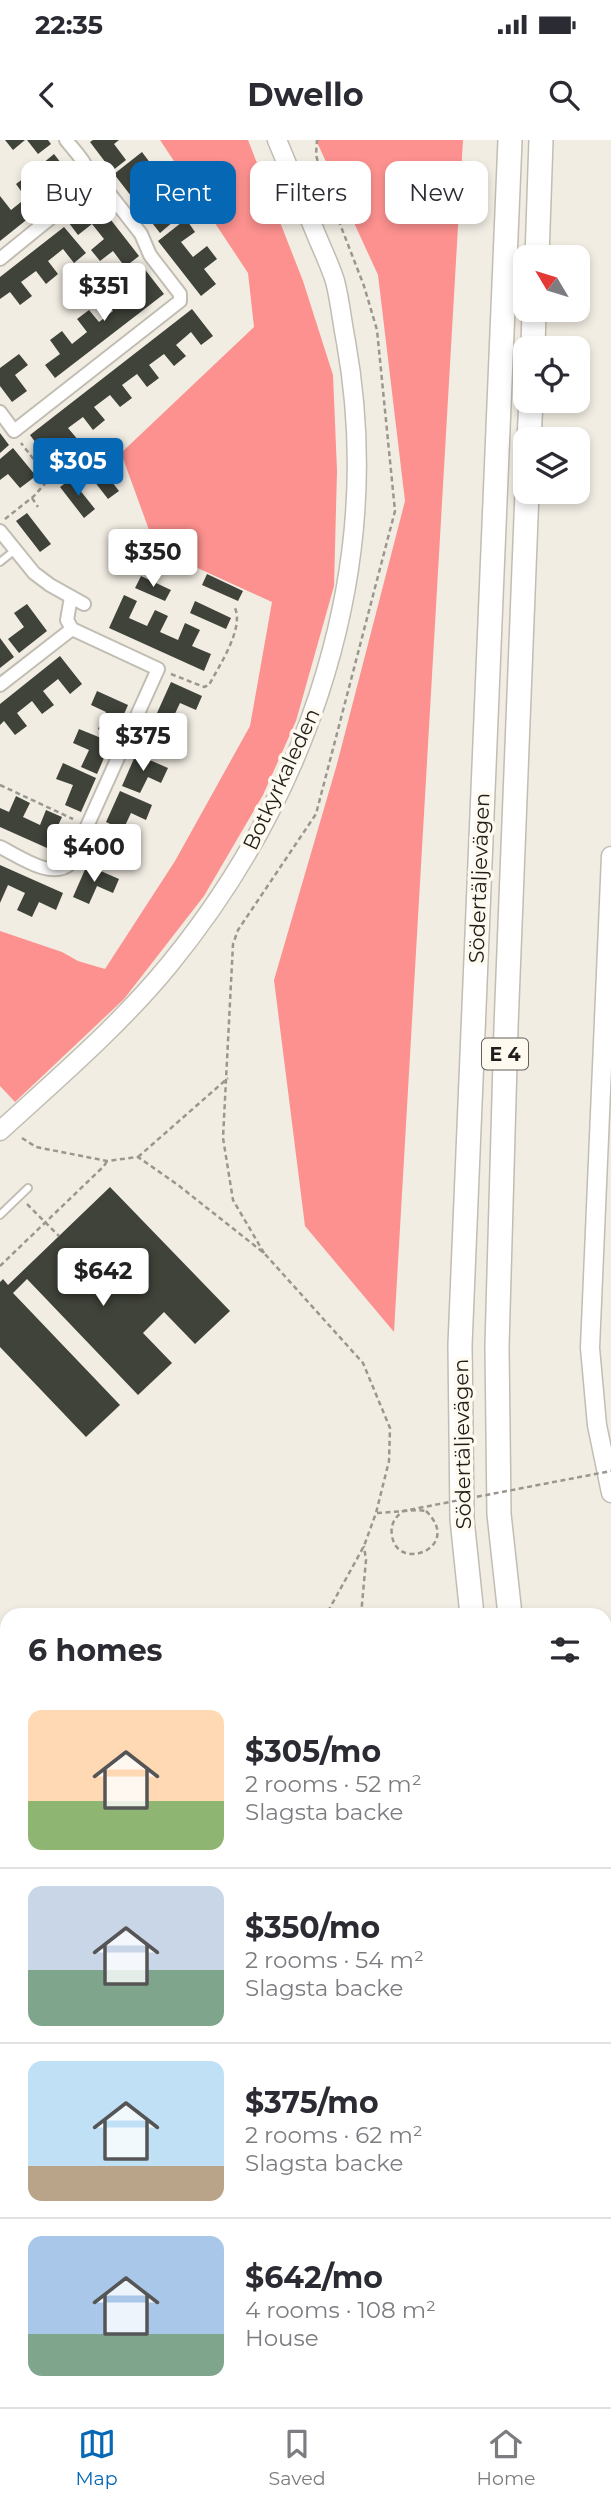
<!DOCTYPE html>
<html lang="en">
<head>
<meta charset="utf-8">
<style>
	:root { --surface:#fff; --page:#f7f7f7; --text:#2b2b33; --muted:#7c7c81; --line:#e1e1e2; --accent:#0667b4 }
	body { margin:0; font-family:Montserrat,sans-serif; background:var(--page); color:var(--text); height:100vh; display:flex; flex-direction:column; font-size:26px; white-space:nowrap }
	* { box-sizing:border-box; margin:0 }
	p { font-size:23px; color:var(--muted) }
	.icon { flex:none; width:38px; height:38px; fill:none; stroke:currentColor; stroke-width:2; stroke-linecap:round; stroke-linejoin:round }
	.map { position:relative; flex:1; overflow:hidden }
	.panel { position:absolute; left:0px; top:1468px; width:612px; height:800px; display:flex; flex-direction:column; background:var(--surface); border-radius:21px 21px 0 0; box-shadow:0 4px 10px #0003 }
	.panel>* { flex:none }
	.guide { position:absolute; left:21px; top:21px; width:570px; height:63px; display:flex; gap:14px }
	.needle { width:46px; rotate:308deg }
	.fabs { position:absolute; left:513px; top:105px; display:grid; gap:14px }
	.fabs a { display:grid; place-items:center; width:77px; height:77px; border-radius:14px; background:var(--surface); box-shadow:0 4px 10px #0003; font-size:35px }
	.price { position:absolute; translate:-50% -60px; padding:0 16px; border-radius:7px; background:#fff; color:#222; font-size:23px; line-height:46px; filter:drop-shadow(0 2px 4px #0008) }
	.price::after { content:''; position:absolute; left:50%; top:42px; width:21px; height:16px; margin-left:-10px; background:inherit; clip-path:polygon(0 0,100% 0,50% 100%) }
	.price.active { background:var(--accent); color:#fff }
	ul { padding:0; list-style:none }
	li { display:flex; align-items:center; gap:21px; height:175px; padding:0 28px }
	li+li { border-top:2px solid var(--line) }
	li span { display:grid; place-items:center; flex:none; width:196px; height:140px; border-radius:14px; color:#555 }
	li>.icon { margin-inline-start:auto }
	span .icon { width:84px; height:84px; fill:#fffc; stroke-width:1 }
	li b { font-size:30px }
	h2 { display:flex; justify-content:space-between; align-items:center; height:84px; padding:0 28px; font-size:30px }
	.chip { padding:0 24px; border-radius:14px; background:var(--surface); box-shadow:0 4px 10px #0003; font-size:24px; line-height:63px }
	.chip.active { background:var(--accent); color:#fff }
	.status { display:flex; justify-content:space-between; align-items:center; height:49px; padding:0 35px; background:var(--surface); direction:ltr }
	.status svg { height:19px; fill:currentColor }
	header { display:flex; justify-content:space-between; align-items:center; height:91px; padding:0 28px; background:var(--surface); font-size:32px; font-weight:700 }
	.menu { display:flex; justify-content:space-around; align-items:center; height:98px; border-top:2px solid var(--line); background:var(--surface); font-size:19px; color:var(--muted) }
	.menu a { display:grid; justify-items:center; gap:4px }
	.menu .active { color:var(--accent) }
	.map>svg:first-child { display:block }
</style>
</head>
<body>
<div class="status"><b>22:35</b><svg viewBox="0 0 49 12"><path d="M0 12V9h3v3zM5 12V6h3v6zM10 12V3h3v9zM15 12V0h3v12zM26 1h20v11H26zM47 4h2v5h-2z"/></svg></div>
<header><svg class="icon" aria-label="back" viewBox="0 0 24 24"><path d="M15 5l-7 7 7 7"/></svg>Dwello<svg class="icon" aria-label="search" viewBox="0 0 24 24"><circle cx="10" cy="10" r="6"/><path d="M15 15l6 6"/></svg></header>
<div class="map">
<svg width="611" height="2267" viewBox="0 0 611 2267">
	<rect width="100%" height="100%" fill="#f2ede3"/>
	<!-- green -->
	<path fill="#eda7a4" d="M7,1748V2192L0,2185V1755Z
		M74,2261H560V2267H80Z"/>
	<!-- forest -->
	<path fill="#fc918f" d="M160,0H248L303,141L333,235L337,331L334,446L296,581L263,655L204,756L124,859L15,962L0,946V791L62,812L78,821L105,829L175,721L250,586L272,462L156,409L121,313L254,187L248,133Z
		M316,0H463L394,1192L305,1086L274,840L337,624L405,361L378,135Z"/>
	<!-- building -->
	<path fill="#40433a" d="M5,0H25L13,10Z
		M27,0H48L51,4L38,14Z
		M93,0H119L114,4L126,20L112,31L90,2Z
		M142,12L151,24L137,35L149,50L135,61L114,34Z
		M54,14L75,41L0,101V56L11,70L26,58L16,44L28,35L38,48L53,37L42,24Z
		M166,44L181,63L168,74L174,81L160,93L138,65Z
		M97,62L139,116L125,127L113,111L100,121L91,110L104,99L92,84L78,95L69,83Z
		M186,79L195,92L181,102L193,117L207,106L217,119L204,129L216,144L201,156L158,101Z
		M64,87L86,113L74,123L63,109L48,121L58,134L46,144L36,131L21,142L32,156L20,165L10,152L0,159V137Z
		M143,127L164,154L55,238L45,225L60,214L50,200L62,191L72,204L87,192L77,179L89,170L99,182L113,171L103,158L115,149L126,162L142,150L131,137Z
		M192,169L213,196L201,205L191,192L176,205L186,216L174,226L164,214L149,225L159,238L147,247L137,234L122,245L132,258L120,267L110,255L94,267L105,280L93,290L83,277L68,288L79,301L66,311L55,298L41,310L30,295Z
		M19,214L28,225L15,235L27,251L12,262L0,246V228Z
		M0,293L9,305L0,313Z
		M13,308L36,336L20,348L8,334L0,340V319Z
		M95,320L119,351L108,359L84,328Z
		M71,339L95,369L84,378L60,347Z
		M27,373L51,404L40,412L16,381Z
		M207,434L243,451L238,461L202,445Z
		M141,436L171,450L165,461L135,448Z
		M124,455L137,461L129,478L147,486L155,470L168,476L160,492L178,500L185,483L200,490L192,506L211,514L204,531L109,488Z
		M195,461L231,478L226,489L190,473Z
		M27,464L47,491L19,513L8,499L24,487L14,473Z
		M0,498L14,517L0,528Z
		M60,516L82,544L70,554L58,539L43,551L54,565L42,574L32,561L17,573L27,586L15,595L4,581L0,585V564Z
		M171,542L202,556L196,570L180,563L172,580L157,573Z
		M97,551L128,565L114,597L98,589L106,572L91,565Z
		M154,577L185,591L179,606L164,599L156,616L140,609Z
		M79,589L111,602L97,634L81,627L89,610L73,603Z
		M136,614L168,628L161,643L148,637L140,653L122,646Z
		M63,623L96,638L81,672L65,665L73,645L56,639Z
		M120,651L152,665L146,680L131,673L123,690L106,682Z
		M16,656L30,663L23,677L40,685L46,670L62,677L55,692L72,699L65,716L0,687V668L9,672Z
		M104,688L136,702L129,717L114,711L107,728L89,720Z
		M0,725L63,753L56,770L39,762L32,777L17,770L25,753L8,745L0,763Z
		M87,725L119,739L113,753L97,746L89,764L73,757Z
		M110,1047L230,1171L195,1204L164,1172L143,1193L172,1223L138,1255L27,1139L13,1153L120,1265L86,1297L0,1207V1142L3,1139L8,1145Z
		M7,1796V1896L0,1889V1803Z
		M0,1992L7,1999V2028L0,2035Z"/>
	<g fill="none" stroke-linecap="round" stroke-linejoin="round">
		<defs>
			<path id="service" d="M0,422L15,410
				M0,1075L28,1048
				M571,2267V2261"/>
			<path id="minor" d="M66,0C77,14 92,27 90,46
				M0,119L90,46L109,53L141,94L150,115L180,154V161L14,291L0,272
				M0,391L34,433L50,445L84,464
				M0,545L72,489
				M0,707C19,716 51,740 70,724L158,529L72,489L67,480L71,457
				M0,2210L7,2217
				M50,2261L56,2267"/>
			<path id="secondary" d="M611,716L590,1208L597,1285L611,1353
				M0,991C58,938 119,886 169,825C311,651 386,426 346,202C342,182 340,160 335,141C330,125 322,109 316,94C303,63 290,31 277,0"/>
			<path id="motorway" d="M537,117L541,0
				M533,208L534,170
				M529,299L531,261
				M472,1475L462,1379L460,1205L510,0
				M510,1475L499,1374L497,1206L506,887L527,352
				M606,1853L611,1864
				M606,1908L611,1923
				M606,1988L611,2002
				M606,2117L611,2160"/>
		</defs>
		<!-- service casing -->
		<use href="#service" stroke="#c2bdb3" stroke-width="10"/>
		<!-- minor casing -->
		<use href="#minor" stroke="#c2bdb3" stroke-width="16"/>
		<!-- secondary casing -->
		<use href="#secondary" stroke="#c2bdb3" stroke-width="21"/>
		<!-- motorway casing -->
		<use href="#motorway" stroke="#c2bdb3" stroke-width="26"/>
		<!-- path -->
		<path stroke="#9a978f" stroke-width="2.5" stroke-dasharray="5 3.5" stroke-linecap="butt" d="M49,339L67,334L79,336
			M32,358L38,367
			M5,379L34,356L49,339L21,303
			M171,534L204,547L209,545C219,526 244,489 235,468
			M0,645L73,679
			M22,998L36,1007L107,1021L138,1017L178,1045L264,1113L363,1223L390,1288L389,1321L376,1373L364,1406L326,1475
			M138,1017L228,938
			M27,1064L59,1096
			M264,1113L233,1060L223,998L233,804L238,790L316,674L395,371L377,190L364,146L323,40L316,15L317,0
			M0,1126L104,1026L107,1021
			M377,1373L418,1370L426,1371
			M316,1475L330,1470
			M361,1475L366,1420L364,1406
			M0,1504L7,1511
			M0,1729L7,1723
			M0,2052L7,2056
			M0,2069L7,2062"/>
		<!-- service -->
		<use href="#service" stroke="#fff" stroke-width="6"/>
		<!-- minor -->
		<use href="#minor" stroke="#fff" stroke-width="12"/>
		<!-- secondary -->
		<use href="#secondary" stroke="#fff" stroke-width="18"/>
		<!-- motorway -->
		<use href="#motorway" stroke="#fff" stroke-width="23"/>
		<!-- path-bridge -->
		<path stroke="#9a978f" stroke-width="2.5" stroke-dasharray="5 3.5" stroke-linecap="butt" d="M426,1371C464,1408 396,1433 392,1395C390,1385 395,1377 403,1371L611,1331"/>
	</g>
	<g text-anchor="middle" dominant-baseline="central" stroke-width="7" stroke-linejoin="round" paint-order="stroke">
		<!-- shield labels -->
		<rect fill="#fffaf0" stroke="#62605a" stroke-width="2" x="482" y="898.5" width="46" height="31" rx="5"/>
		<g font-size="19" font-weight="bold" fill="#1f1e1a">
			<text x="505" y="914">E 4</text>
		</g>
		<!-- street labels -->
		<g font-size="21" fill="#1f1e1a" stroke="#fffaf0">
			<text transform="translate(281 639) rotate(-65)">Botkyrkaleden</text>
			<text transform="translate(479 738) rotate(-88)">Södertäljevägen</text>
			<text transform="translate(462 1304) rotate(-91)">Södertäljevägen</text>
		</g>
	</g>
</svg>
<div class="fabs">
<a><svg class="needle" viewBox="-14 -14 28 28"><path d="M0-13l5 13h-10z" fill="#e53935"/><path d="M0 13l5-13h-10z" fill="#7c7c81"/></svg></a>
<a><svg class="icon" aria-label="locate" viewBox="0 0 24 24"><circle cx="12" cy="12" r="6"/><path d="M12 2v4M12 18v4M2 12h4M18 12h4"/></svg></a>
<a><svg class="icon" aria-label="layers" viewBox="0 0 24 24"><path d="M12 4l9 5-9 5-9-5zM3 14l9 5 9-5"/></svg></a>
</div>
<b class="price" style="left:104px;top:183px">$351</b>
<b class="price active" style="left:78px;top:358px">$305</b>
<b class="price" style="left:153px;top:449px">$350</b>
<b class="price" style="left:143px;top:633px">$375</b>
<b class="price" style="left:94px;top:744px">$400</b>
<b class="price" style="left:103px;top:1168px">$642</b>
<div class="guide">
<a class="chip">Buy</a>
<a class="chip active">Rent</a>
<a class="chip">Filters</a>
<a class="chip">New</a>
</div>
<section class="panel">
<h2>6 homes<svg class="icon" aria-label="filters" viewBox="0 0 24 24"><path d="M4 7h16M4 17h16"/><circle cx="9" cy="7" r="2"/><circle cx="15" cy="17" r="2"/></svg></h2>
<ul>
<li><span style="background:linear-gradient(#ffd9b3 65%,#8fb573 0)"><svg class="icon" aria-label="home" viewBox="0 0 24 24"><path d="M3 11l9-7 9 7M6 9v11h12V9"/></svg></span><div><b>$305/mo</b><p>2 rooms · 52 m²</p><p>Slagsta backe</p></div></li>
<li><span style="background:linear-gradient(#c9d6e8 60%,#7fa58c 0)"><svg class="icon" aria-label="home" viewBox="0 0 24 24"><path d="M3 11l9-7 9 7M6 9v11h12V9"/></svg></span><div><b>$350/mo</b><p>2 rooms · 54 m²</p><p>Slagsta backe</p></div></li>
<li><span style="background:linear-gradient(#bfe0f5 75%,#b9a48a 0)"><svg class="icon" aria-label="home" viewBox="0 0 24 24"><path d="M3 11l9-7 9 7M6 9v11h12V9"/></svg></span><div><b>$375/mo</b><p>2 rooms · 62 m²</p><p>Slagsta backe</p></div></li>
<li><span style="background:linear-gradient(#a9c7e8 70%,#7fa58c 0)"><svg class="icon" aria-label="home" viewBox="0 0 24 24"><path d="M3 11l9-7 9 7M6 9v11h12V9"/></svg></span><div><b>$642/mo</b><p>4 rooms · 108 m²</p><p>House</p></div></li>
</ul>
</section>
</div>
<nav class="menu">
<a class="active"><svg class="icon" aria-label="map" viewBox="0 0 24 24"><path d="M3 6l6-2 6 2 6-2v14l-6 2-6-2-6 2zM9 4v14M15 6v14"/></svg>Map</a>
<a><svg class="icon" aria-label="saved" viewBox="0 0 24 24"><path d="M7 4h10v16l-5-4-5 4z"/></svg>Saved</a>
<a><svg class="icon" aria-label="home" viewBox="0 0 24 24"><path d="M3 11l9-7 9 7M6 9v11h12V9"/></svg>Home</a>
</nav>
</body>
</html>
